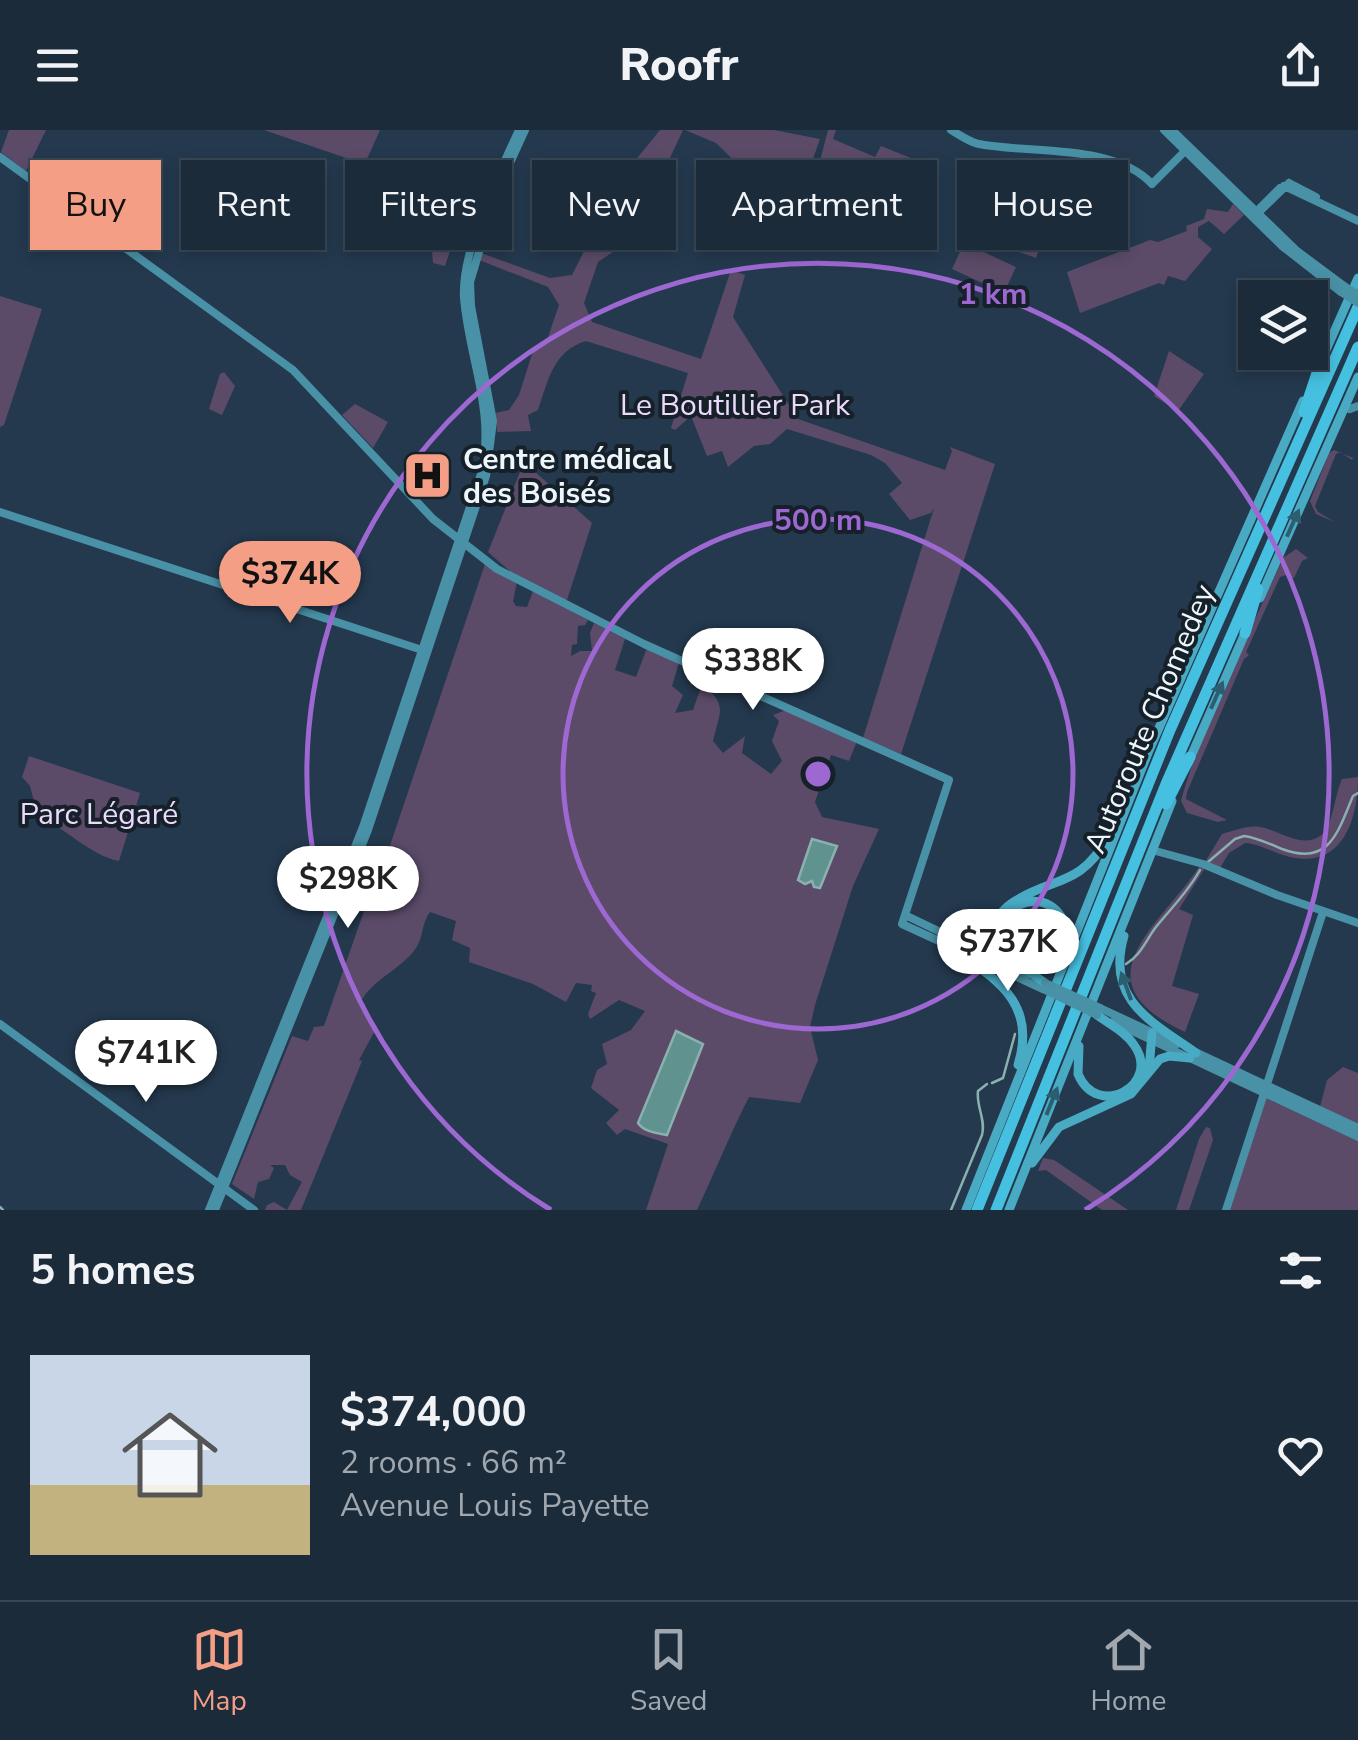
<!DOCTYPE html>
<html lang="en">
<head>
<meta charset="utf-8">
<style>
	:root { --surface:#1b2b3a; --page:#283745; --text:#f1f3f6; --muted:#a0a7af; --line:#394754; --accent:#f49e86 }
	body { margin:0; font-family:"Nunito Sans",sans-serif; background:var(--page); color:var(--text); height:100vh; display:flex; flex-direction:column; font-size:38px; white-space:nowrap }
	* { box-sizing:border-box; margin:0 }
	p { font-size:32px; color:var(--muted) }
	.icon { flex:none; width:55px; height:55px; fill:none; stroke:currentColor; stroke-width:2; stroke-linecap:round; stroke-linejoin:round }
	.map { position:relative; height:1080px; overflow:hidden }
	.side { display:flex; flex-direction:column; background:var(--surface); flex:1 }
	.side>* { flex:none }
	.top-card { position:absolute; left:30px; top:30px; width:1300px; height:90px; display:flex; gap:20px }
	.fabs { position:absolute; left:1238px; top:150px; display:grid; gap:20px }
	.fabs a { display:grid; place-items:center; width:90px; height:90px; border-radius:0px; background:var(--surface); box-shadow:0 5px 15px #0003,0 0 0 2px var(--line); font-size:50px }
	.price { position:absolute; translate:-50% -85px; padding:0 22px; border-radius:35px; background:#fff; color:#222; font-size:32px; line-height:65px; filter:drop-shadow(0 2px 5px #0008) }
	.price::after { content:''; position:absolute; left:50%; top:60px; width:30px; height:22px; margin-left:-15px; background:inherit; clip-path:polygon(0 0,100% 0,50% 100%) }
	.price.active { background:var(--accent); color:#111 }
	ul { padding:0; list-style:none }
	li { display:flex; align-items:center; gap:30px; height:250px; padding:0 30px }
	li span { display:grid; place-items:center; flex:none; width:280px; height:200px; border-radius:0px; color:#555 }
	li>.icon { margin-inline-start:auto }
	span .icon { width:120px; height:120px; fill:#fffc; stroke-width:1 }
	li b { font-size:42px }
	h2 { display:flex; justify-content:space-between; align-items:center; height:120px; padding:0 30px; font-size:42px }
	.chip { padding:0 35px; border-radius:0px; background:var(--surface); box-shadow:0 5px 15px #0003,0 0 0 2px var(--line); font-size:35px; line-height:90px }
	.chip.active { background:var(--accent); color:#111 }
	header { display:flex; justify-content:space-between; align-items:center; height:130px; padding:0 30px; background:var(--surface); font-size:45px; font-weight:800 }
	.menu { display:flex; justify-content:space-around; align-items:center; height:140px; border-top:2px solid var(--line); background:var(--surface); font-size:28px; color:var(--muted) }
	.menu a { display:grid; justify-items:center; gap:5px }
	.menu .active { color:var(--accent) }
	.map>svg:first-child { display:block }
</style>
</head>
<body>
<header><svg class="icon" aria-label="menu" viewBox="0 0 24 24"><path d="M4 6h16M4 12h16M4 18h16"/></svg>Roofr<svg class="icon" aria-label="share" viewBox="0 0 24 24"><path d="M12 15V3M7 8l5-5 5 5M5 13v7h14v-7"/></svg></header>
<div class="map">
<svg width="1358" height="1080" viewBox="0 0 1358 1080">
	<rect width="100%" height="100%" fill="#24394e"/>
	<!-- green -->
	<path fill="#5b4b69" d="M9,0H46L26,41L1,22Z
		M264,0H380L368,27L361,33Z
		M660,0H683L632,109L598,132L584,173L592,192L701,229L731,140L745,145L733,187L798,289L945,340L952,321L950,317L995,334L901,624L863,608L934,378L931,383L910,390L889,364L902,353L885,333L871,325L787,299L770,314L754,316L728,337L722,321L707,326L691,286L675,300L671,298L688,243L586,211C553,221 548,251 538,280L528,285L531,301L497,302L496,283L509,280L519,265L533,221L547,210L559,175L548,157L479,130L481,123L550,148L572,145L621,48Z
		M685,0H774L820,9L796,77L752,48L716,13Z
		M828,0H836L833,9L875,27L881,16L911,28L895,60L819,35Z
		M914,33L926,37L918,61L933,67L927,84L926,79L902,70Z
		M451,58L466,73L445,136L433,133L431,109Z
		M1233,74L1244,85L1224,104L1209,91L1198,97V107L1212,119L1185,151L1168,146L1164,155L1159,153L1080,183L1067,142L1150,110L1158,112L1187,101L1186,96L1204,89L1207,79L1228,82Z
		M1026,101L1044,106L1036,128L1019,122Z
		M964,113L1016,137L1004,163L952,139Z
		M0,166L42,179L4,295L0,297Z
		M1169,221L1204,244L1178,281L1154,266Z
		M224,242L235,256L222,285L209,279L220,244Z
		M355,274L388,292L373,318L342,285Z
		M1334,320L1353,328L1352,330L1340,322L1336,324L1315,376L1318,382L1335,392L1316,384L1310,371L1329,323Z
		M524,332L592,393L566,473L513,444L488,422Z
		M1296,419L1308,428L1302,431L1294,448L1286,445L1280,447L1246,522L1249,525L1244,529L1187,662L1186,669L1227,690L1218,692L1187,683L1181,671C1204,586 1248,508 1283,428Z
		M485,434L517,452L513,471L516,476L527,477L533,461L588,490L585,495L578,496L577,514L572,515L571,526L580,521H592L590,503L594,493L625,509L615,540L636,547L647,518L679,533L672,556L683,565L675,583L693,580L702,554C728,575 720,581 713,611L723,623L745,606L742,623L771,644L782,631L772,611L779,591L773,585L786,580L857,611L849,631L831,625L815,672L822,687L879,699L853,756L815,875L810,897L818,930L800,973L749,967C730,1004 715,1042 697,1080H646L668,1014L625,999L617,1005L606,993L619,980L591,958L597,940L607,934L602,914L631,900L645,881L619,870L590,889L588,884L596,863L591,861L592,855L576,853L566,872L533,854L469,832L470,818L452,810L456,791L430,782C421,794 424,806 416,818C401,840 373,848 360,873L377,897L359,930L362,931L301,1080H265L267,1075L274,1072L287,1080L302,1052L290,1045L285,1035H270L274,1038L269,1049L258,1052L254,1069L232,1054L292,906L308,911L314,897L324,896L373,755L353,747L357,737L380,745Z
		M29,626L140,663L119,731C89,725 67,698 38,687L30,656L22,647Z
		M1358,647C1358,689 1343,739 1290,727C1275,724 1261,714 1245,713L1229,723L1220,738L1205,732L1222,704C1233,701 1248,695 1260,697C1280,700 1308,723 1325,701C1333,690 1335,665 1342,649Z
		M1199,737L1205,738L1179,779L1193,785L1172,856L1199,864L1185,902C1075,851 1159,797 1199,737Z
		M1343,937L1358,943V995L1320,977L1327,950Z
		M1265,968L1358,1011V1080H1228Z
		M1206,997L1210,998L1213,1010L1189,1080H1176L1199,1009Z
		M1043,1028L1054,1030L1128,1080H1102L1046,1040L1038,1041Z"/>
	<!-- water -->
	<path fill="#60938f" stroke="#8ab0b0" stroke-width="2.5" d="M812,709L837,716L820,758L814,757L812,751L805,754L798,750Z
		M676,901L703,914L667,1005C657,1003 644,1002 638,993Z"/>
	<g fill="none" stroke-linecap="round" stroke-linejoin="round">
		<!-- stream -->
		<path stroke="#8ab0b0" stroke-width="2.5" d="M1208,732L1235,709L1244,706C1258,708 1270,714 1282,719C1330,737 1338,701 1353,666L1358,663
			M1126,834C1141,825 1146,810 1156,797C1172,777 1188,762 1200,740
			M992,953L1003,948L1015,904
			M0,1077L3,1080
			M951,1080L982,1005C986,989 976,977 978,961L987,954"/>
		<!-- secondary -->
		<path stroke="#4991a6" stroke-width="8" d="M951,0C960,5 969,12 979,14C1029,24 1114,13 1152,54L1189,17
			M1164,0L1282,116L1341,162
			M1173,1L1297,121L1344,156
			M0,27L293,240L433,389L497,439L644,514L949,650L902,794L952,817
			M1289,53L1316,67
			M1284,56L1358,91
			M1255,83L1280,58
			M1256,85L1289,53
			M1350,279L1358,276
			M0,382L422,520
			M1152,720L1203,734L1277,765L1358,793
			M905,785L1028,844
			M965,823L1043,859
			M1100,878L1177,914
			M1113,892L1358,1007
			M0,894L254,1080
			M1195,922L1358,998
			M209,1080L363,697L481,344C496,282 469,229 464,168C461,120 499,44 519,0
			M215,1080L368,700L486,346L493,291L471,176L470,152L498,59L525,0
			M1226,1080L1323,782"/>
		<!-- primary -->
		<path stroke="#49aac4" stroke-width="9" d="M1318,238L1358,148
			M1260,468L1358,247
			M1188,633L1246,501
			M1124,806C1105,870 1152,892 1196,923
			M958,811L980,809C992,798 998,782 1012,773C1053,746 1080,758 1108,707
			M949,816C993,848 1038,870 1018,935
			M990,835L994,794
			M1045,853C1033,844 1016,835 1008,822C981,783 1044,746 1065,794L1063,821
			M1079,916L1078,944C1098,991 1162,954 1134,915C1126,902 1109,894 1097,885
			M1149,940L1152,903
			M1032,1033L1059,997L1131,964L1160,929L1169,926L1190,928
			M966,1080L1148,623L1303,271
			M1009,1080L1172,671"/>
		<!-- highway -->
		<path stroke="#46c0e0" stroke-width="11" d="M1304,282L1320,234
			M1245,503L1258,459
			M1166,674L1190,627
			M977,1080L1170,600L1358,177
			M996,1080L1166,654L1358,217"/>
		<!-- secondary-bridge -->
		<path stroke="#4991a6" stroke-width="8" d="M1344,156L1358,165
			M1341,162L1358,173
			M1045,853L1100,878
			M1043,859L1097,885"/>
	</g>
	<!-- one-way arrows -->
	<defs><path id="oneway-solid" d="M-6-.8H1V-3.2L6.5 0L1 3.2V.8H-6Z" transform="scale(2.5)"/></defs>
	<g fill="#2d5e6f">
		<use href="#oneway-solid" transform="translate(1293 393) rotate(-66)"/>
		<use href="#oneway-solid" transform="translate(1217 565) rotate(-66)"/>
		<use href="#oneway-solid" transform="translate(1126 856) rotate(-110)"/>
		<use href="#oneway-solid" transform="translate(1052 971) rotate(-68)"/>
	</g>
	<!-- distance rings -->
	<g fill="none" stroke="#9d68d2" stroke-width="5">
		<circle cx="818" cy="644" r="255"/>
		<path d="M551 1080A511 511 0 1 1 1085 1080"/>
	</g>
	<!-- icons -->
	<defs>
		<symbol id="hospital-square" viewBox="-11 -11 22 22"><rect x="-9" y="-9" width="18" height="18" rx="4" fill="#f49e86" stroke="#162029"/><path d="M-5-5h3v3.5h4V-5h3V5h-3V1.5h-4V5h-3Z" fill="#111"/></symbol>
	</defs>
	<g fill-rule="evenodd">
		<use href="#hospital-square" x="400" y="318" width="55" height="55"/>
	</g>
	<g text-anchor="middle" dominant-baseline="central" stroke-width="8" stroke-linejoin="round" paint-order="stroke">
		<!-- park labels -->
		<g font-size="30" fill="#ecdafd" stroke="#162029">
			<text x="735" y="275">Le Boutillier Park</text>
			<text x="99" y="684">Parc Légaré</text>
		</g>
		<!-- poi labels -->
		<g font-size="30" font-weight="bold" fill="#edf5fd" stroke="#162029" text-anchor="start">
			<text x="463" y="329">Centre médical<tspan x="463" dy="34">des Boisés</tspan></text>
		</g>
		<!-- street labels -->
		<g font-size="30" fill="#edf5fd" stroke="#162029">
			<text transform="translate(1150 589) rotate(-67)">Autoroute Chomedey</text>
		</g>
	</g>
	<circle cx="818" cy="644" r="15" fill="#9d68d2" stroke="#162029" stroke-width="5"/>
	<g font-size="30" text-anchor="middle" font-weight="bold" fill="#9d68d2" stroke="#162029" stroke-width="8" stroke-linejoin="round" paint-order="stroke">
		<text x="993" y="174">1 km</text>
		<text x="818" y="400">500 m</text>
	</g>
</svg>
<div class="fabs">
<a><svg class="icon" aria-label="layers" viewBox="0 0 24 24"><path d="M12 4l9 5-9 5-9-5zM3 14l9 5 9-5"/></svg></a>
</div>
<b class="price active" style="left:290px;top:496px">$374K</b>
<b class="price" style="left:753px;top:583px">$338K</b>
<b class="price" style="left:348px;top:801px">$298K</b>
<b class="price" style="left:1008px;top:864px">$737K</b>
<b class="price" style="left:146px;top:975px">$741K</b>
<div class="top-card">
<a class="chip active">Buy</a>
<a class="chip">Rent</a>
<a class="chip">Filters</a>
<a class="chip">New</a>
<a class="chip">Apartment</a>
<a class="chip">House</a>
</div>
</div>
<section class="side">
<h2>5 homes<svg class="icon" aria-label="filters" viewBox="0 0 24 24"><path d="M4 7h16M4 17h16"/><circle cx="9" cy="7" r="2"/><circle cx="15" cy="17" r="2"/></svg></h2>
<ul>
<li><span style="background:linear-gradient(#c9d6e8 65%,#c2b280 0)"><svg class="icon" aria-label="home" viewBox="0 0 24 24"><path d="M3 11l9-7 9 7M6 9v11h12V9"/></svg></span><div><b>$374,000</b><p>2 rooms · 66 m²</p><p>Avenue Louis Payette</p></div><svg class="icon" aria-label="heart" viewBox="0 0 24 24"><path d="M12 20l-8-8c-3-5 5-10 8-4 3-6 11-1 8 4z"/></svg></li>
</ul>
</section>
<nav class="menu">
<a class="active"><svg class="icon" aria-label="map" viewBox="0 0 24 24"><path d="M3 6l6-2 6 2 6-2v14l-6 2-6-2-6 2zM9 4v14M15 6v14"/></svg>Map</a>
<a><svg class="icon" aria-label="saved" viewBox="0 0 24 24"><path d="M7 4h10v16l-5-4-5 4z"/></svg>Saved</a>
<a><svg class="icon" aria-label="home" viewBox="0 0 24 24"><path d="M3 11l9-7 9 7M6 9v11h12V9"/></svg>Home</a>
</nav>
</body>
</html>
